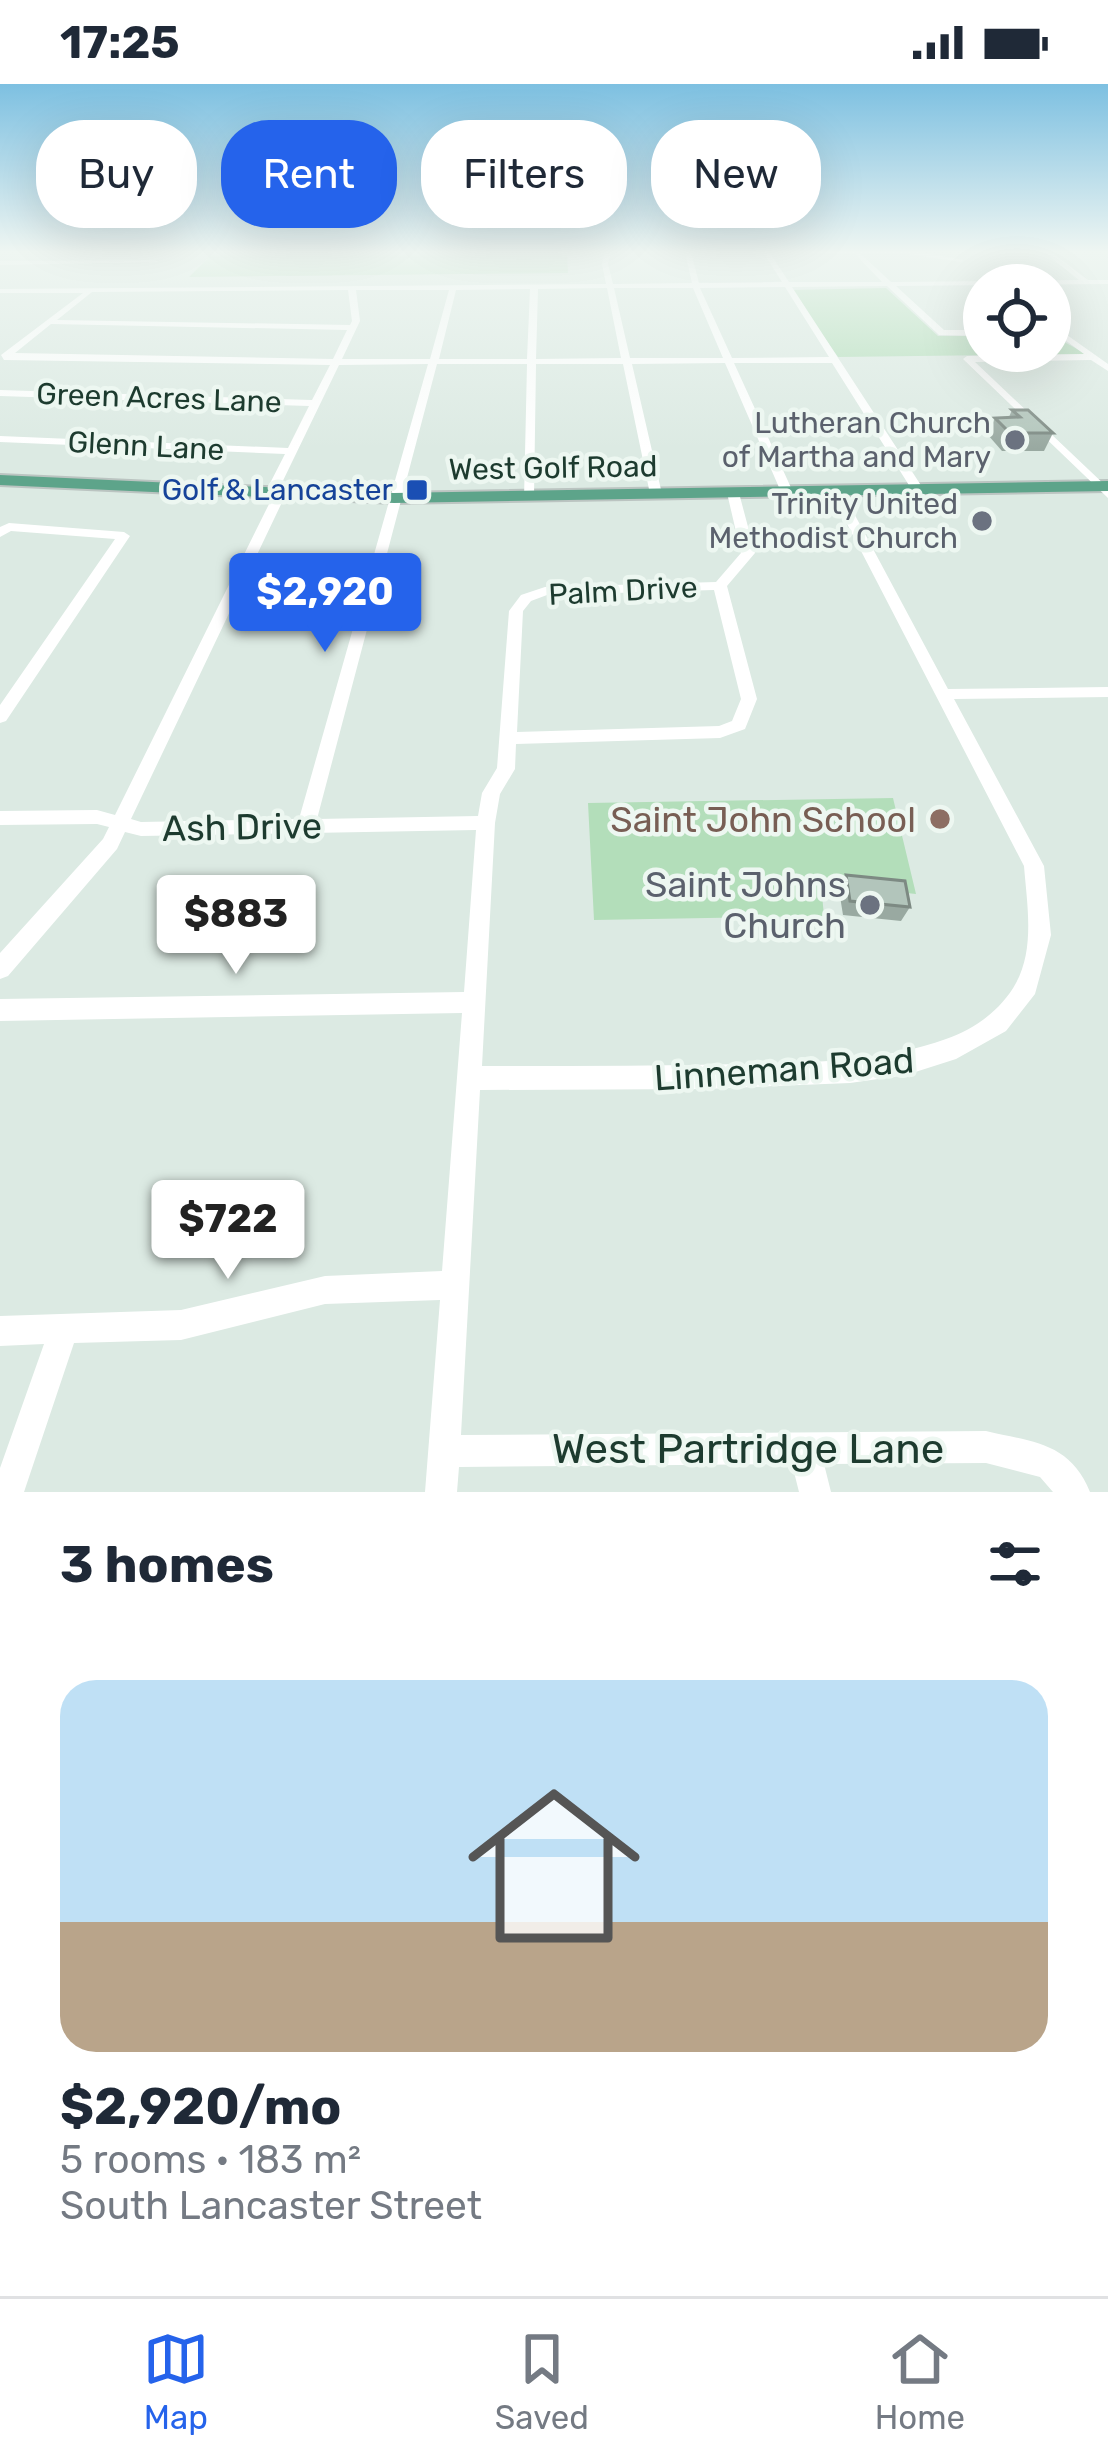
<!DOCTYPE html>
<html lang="en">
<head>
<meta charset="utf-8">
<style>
	:root { --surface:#fff; --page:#f2f2f3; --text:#1f2937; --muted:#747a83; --line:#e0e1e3; --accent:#2563eb }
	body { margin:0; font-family:Rubik,sans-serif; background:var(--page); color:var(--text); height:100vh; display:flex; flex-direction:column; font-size:45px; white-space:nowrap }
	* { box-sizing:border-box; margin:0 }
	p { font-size:39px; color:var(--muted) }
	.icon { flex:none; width:66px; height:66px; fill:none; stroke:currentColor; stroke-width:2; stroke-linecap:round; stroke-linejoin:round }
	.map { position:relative; height:1408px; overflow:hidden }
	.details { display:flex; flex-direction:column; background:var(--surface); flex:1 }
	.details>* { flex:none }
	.guide { position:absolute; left:36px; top:36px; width:1038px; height:108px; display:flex; gap:24px }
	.buttons { position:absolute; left:963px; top:180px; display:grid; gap:24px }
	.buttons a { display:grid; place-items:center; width:108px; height:108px; border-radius:50%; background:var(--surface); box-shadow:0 12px 48px #0002; font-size:60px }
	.price { position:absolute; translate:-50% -102px; padding:0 27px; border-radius:12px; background:#fff; color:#222; font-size:39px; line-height:78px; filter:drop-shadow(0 3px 6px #0008) }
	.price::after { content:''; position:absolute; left:50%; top:72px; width:36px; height:27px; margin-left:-18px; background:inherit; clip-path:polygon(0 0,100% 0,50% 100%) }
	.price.active { background:var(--accent); color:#fff }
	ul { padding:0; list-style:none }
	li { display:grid; align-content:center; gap:24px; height:636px; padding:0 60px }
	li+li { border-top:3px solid var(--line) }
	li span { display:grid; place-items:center; height:372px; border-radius:36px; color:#555 }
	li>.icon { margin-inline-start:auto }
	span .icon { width:216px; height:216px; fill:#fffc; stroke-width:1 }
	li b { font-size:51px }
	h2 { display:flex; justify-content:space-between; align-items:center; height:144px; padding:0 60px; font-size:51px }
	.pill { padding:0 42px; border-radius:48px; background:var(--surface); box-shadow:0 12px 48px #0002; font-size:42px; line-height:108px }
	.pill.active { background:var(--accent); color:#fff }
	.status { display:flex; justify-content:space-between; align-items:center; height:84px; padding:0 60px; background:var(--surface); direction:ltr }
	.status svg { height:33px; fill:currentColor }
	.tabs { display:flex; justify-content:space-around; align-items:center; height:168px; border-top:3px solid var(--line); background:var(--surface); font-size:33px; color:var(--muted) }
	.tabs a { display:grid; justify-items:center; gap:6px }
	.tabs .active { color:var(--accent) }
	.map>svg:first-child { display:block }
</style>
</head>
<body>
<div class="status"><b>17:25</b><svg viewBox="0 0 49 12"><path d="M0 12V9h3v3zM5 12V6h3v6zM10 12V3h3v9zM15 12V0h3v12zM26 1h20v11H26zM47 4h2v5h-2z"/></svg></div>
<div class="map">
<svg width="1108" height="1408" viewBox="0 0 1108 1408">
	<rect width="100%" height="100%" fill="#dceae3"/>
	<!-- green -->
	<path fill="#b3deba" d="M214,168H567L568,189L189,193Z
		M886,204L938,252H984V267H1050V250L1086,270L838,273L791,206Z
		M893,714L916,810L821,800L824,832L594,836L588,719Z"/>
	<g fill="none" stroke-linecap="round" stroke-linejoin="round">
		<defs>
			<path id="major" d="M0,391L394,409L1108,397V407L394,419L0,401Z"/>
		</defs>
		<!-- major casing -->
		<use href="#major" stroke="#bbc4c1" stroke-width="4"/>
		<!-- minor -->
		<path fill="#fff" fill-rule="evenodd" d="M605,168H611L608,180L613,200L692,199L685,168H691L699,199L782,198L763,168H769L789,198H882L855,170H813L810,168H918L964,176L961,178L908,170H861L891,198L1079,196L1044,168H1051L1088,196H1108V200L896,202L944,246H984V252L939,251L887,202L792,203L924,406L918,410L912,406L832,279H734L793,408L787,412L781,408L725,279L632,280L662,410L656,414L650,410L623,280H536L534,412L524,415L527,280H437L317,735L478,732L482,709L497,684L509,527L521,511L545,503L716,498L741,469L727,409L733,405L739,409L755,469L727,502L757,615L745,645L720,654L516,660L515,685L500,710L495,739L482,982C570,982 659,982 747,980C814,978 883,978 946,955C974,946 1002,925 1016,899C1035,864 1027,820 1024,782L830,407L832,405L842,407L948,605L1108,603V613L954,615L1044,782L1051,851L1035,910L1006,947L956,975L906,991L850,999L704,1005L480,1006L461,1351L986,1347C1032,1358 1070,1358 1090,1408H1053L1040,1393L986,1379L824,1380L831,1408H799L792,1380L459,1383L457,1408H425L440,1216L325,1220L181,1256L74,1259L24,1408H0V1384L44,1260L0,1262V1232L181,1226L325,1192L442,1187L462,929L0,937V915L464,908L476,746L141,752L125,748L117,765L8,892L0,895V869L103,755L109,743L97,740L0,741V727L97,726L115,731L272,414L264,411L285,370L0,358V352L288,364L309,322L0,312V306L312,316L330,281L4,276L1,271L83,209H0V205L606,200L602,180ZM785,203L829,273L732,274L700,204ZM607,204L621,274L536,275L538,205ZM614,204H693L723,274H630ZM530,205L527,275H439L456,206ZM348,206L352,237L350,241L57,236L92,208ZM356,206H449L430,275H342L360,237ZM51,240L347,246L333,275L15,269ZM428,280L299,735L141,738L131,735L285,412L277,409L339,281ZM714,506L741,615L732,637L719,642L517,648L523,527L531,517L547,511Z
			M0,177L155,176L158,178L0,181Z
			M1050,239L1108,280V287L1091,276L975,278L1108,404V414L963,275L967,272L1084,270L1050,245Z
			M9,439L124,448L130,452L6,637L0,639V621L115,455L11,447L0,453V443Z"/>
		<!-- major -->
		<use href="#major" fill="#5da48a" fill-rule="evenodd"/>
	</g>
	<!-- wall -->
	<path fill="#99a9a1" d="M1012,326L1053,349L1044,367H1002L988,351L995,334L1009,333Z
		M846,791L910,823L901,837L843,831L839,806Z"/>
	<!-- building -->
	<path fill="#b2c5bb" stroke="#7d8a83" stroke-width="3" d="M1012,326H1028L1053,349H1010L995,334L1020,333Z
		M846,791L905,797L910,823L850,817Z"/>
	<!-- sky -->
	<linearGradient id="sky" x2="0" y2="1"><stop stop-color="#7dc0e1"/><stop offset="0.46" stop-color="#eff6f2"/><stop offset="1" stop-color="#eff6f2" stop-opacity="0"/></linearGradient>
	<rect width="1108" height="365" fill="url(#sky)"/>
	<!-- markers -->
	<g fill="#6b7280" stroke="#edf7f1" stroke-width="4.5">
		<circle cx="1015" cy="356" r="12"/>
		<circle cx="982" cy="437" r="12"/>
		<circle cx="870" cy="821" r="12"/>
	</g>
	<rect fill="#1a4fb4" stroke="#edf7f1" stroke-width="4.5" x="405" y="394" width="24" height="24" rx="6"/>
	<circle fill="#8d6e63" stroke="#edf7f1" stroke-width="4.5" cx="940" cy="735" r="12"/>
	<g text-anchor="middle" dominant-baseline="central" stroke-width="9" stroke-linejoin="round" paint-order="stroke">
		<!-- far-street labels -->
		<g font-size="30" fill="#1d3b2f" stroke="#edf7f1">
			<text transform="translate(159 314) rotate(2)">Green Acres Lane</text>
			<text transform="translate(146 362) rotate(3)">Glenn Lane</text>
			<text transform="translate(553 384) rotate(-1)">West Golf Road</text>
			<text transform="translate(623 507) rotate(-3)">Palm Drive</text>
		</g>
		<!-- far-worship labels -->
		<g font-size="30" fill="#5b616d" stroke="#edf7f1" text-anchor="end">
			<text x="991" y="339">Lutheran Church<tspan x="991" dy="34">of Martha and Mary</tspan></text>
			<text x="958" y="420">Trinity United<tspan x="958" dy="34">Methodist Church</tspan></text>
		</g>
		<!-- far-transit labels -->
		<g font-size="30" fill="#164399" stroke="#edf7f1" text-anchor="end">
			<text x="393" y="406">Golf &amp; Lancaster</text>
		</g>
		<!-- education labels -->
		<g font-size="36" fill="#785e54" stroke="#edf7f1" text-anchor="end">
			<text x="916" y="735">Saint John School</text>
		</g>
		<!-- street labels -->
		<g font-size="36" fill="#1d3b2f" stroke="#edf7f1">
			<text transform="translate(242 743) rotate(-1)">Ash Drive</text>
			<text transform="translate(784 985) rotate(-4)">Linneman Road</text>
		</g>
		<!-- worship labels -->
		<g font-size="36" fill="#5b616d" stroke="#edf7f1" text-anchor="end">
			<text x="846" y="800">Saint Johns<tspan x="846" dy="41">Church</tspan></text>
		</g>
		<!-- near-street labels -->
		<g font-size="42" fill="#1d3b2f" stroke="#edf7f1">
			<text x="748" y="1365">West Partridge Lane</text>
		</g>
	</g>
</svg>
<div class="buttons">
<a><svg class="icon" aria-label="locate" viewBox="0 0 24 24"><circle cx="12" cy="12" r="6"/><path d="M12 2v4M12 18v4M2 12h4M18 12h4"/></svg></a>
</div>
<b class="price active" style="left:325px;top:571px">$2,920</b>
<b class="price" style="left:236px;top:893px">$883</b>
<b class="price" style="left:228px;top:1198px">$722</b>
<div class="guide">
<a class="pill">Buy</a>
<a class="pill active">Rent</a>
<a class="pill">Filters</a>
<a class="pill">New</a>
</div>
</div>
<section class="details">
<h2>3 homes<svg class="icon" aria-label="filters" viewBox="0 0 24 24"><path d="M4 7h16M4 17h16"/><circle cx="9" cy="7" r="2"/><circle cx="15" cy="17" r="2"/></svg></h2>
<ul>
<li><span style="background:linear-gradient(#bfe0f5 65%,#b9a48a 0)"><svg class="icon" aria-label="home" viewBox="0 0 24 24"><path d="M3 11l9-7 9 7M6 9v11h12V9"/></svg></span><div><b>$2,920/mo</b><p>5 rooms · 183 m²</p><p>South Lancaster Street</p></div></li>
</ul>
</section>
<nav class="tabs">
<a class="active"><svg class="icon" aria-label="map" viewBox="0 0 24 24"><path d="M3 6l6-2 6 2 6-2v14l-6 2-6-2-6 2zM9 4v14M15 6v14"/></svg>Map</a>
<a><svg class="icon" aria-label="saved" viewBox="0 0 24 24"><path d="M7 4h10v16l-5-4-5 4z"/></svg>Saved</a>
<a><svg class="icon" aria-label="home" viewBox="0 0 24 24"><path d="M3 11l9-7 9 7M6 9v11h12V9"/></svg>Home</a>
</nav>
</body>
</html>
